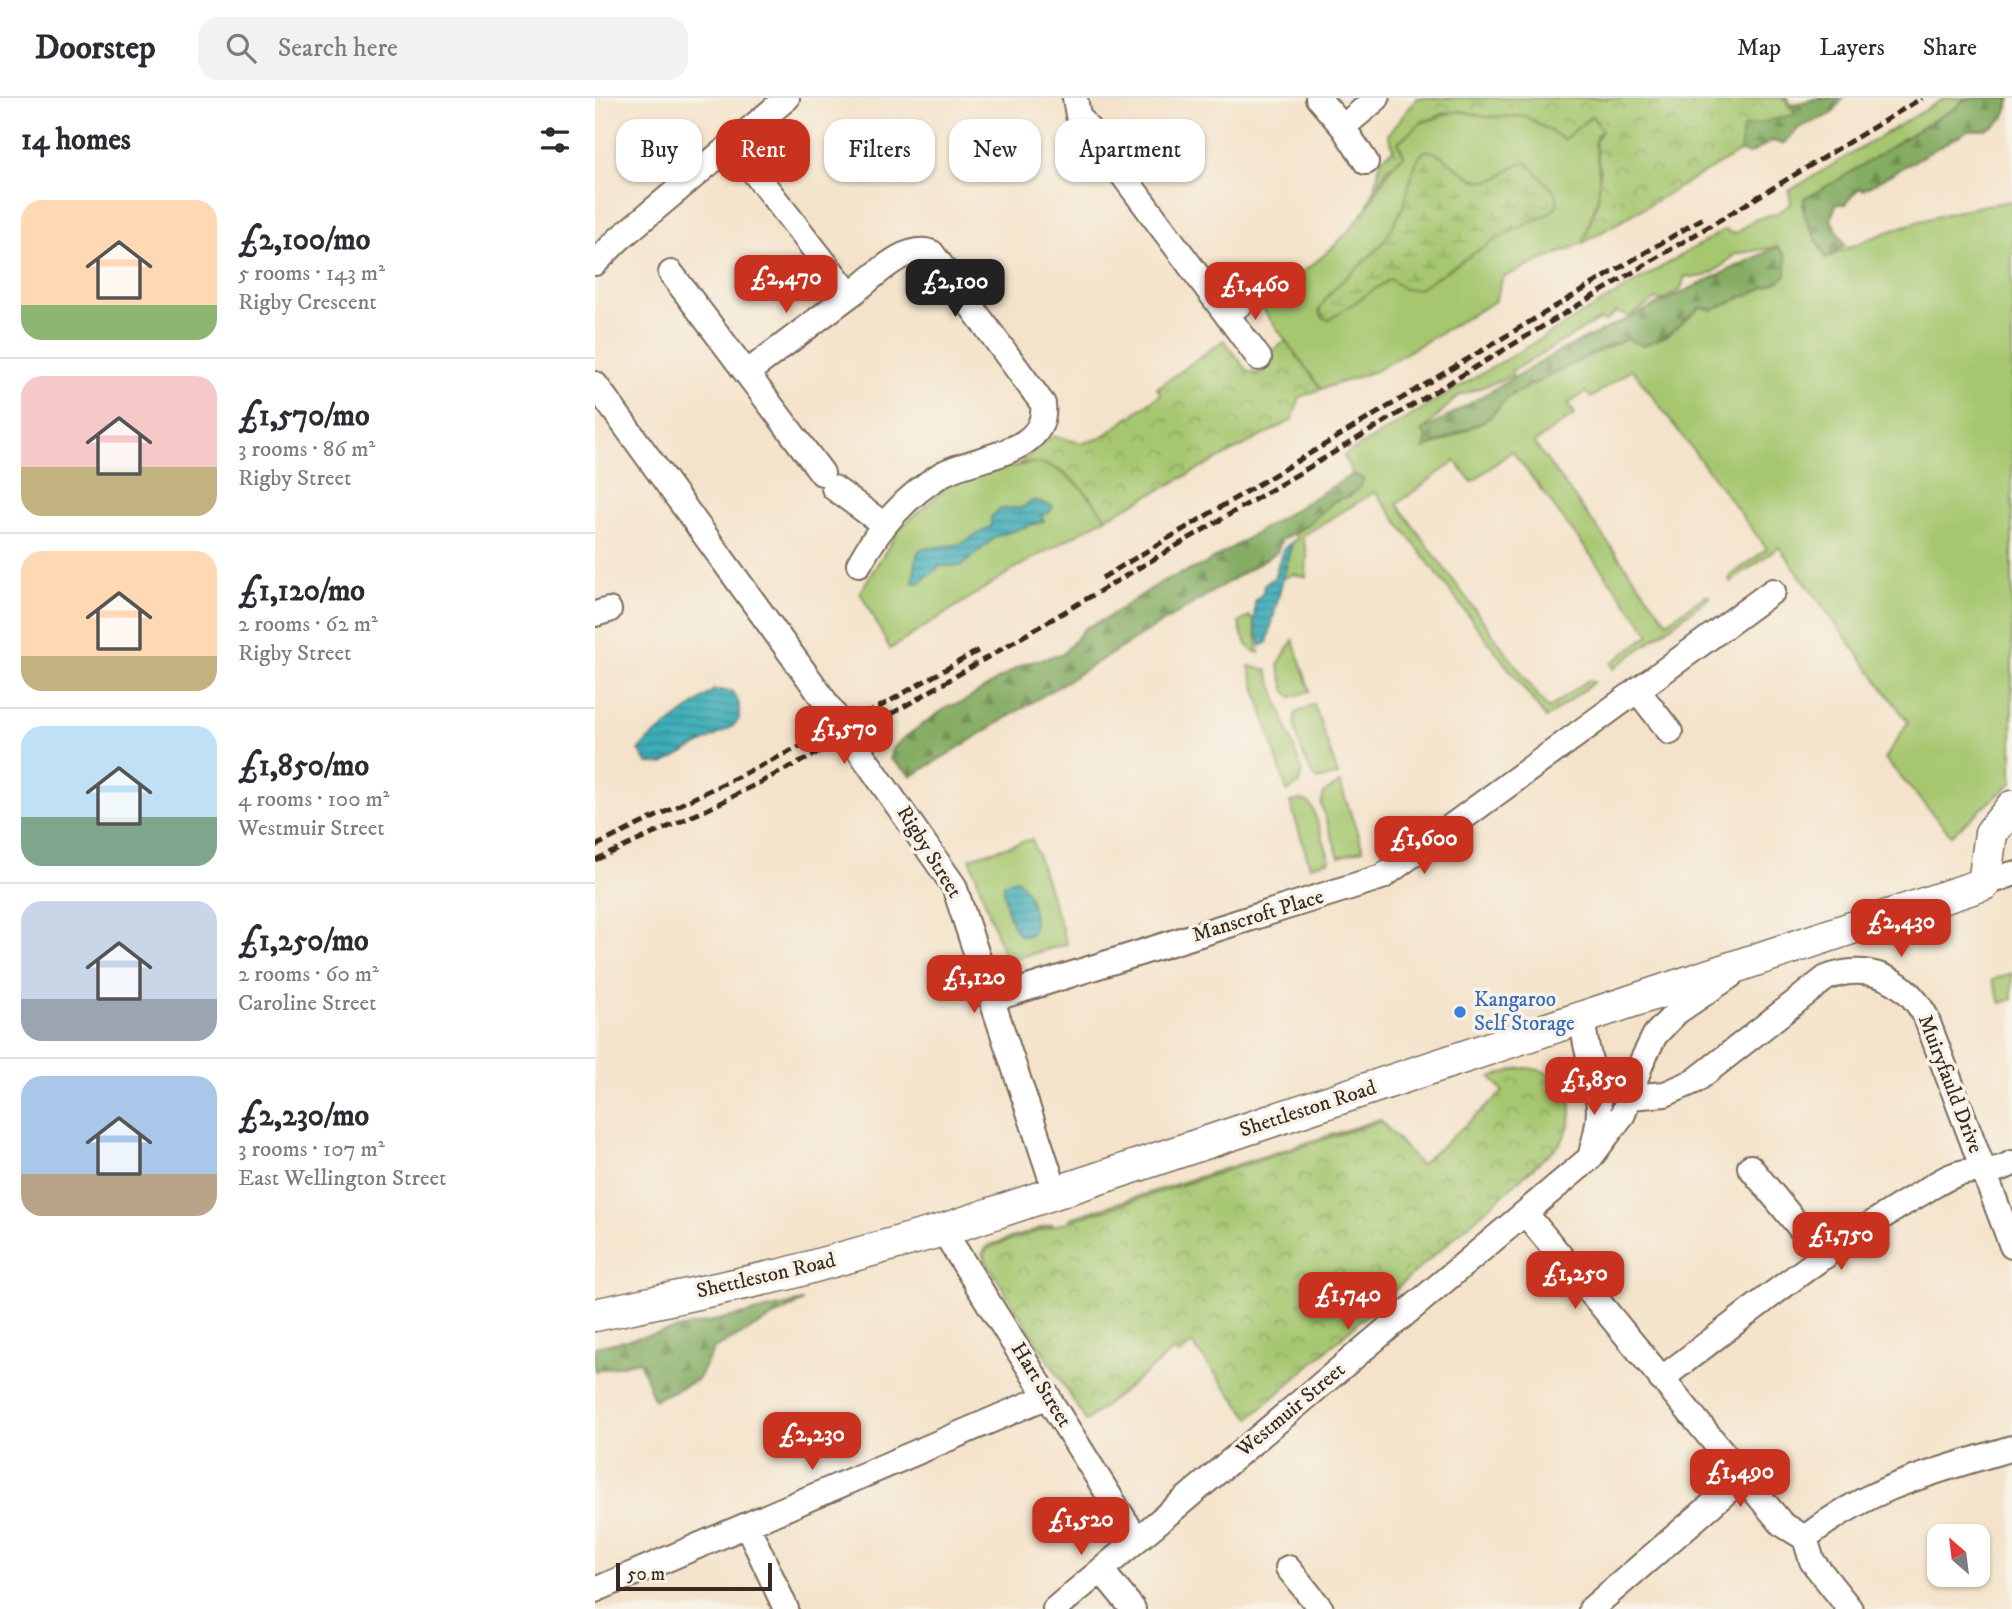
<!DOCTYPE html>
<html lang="en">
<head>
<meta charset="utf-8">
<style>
	:root { --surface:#fff; --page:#f2f2f3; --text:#2b2b33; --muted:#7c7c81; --line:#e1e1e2; --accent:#c8321e }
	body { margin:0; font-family:"IM FELL DW Pica",serif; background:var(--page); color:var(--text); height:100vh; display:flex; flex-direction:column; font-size:26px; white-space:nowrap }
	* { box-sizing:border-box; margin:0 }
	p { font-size:23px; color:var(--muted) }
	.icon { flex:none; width:38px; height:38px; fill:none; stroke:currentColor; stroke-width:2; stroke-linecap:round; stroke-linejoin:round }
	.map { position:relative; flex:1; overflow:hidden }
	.panel { display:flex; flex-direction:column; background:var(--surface); width:595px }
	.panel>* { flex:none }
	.hud { position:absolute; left:21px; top:21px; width:665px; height:63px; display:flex; gap:14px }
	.needle { width:46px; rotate:332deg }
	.tools { position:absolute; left:1332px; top:1426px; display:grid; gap:14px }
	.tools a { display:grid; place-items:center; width:63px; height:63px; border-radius:14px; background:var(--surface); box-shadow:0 2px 5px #0004; font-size:35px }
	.scale { position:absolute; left:21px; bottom:18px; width:156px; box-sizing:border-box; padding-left:7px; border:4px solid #3b2a1e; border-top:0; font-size:19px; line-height:24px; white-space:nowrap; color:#3b2a1e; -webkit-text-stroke:5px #f7f3e8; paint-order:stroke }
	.price { position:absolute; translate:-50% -60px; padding:0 16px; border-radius:14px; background:var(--accent); color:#fff; font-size:23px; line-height:46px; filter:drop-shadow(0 2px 4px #0008) }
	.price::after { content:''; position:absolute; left:50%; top:42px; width:21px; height:16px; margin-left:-10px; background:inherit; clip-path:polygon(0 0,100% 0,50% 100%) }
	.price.on { background:#222; color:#fff }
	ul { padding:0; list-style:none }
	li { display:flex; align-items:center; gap:21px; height:175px; padding:0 21px }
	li+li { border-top:2px solid var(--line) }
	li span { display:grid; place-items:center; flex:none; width:196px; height:140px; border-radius:21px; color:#555 }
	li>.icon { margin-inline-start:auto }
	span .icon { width:84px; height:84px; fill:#fffc; stroke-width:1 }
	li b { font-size:30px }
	h2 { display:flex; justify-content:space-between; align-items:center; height:84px; padding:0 21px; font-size:30px }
	.chip { padding:0 24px; border-radius:21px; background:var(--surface); box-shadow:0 2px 5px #0004; font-size:24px; line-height:63px }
	.chip.on { background:var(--accent); color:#fff }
	header { display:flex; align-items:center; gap:42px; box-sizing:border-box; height:98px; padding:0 35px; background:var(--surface); border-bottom:2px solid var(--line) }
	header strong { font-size:33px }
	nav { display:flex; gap:38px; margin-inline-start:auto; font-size:24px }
	.search { width:490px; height:63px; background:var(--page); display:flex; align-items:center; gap:18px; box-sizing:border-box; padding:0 24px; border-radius:21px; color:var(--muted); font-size:26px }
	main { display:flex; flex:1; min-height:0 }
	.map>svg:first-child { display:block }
</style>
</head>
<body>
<header>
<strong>Doorstep</strong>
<div class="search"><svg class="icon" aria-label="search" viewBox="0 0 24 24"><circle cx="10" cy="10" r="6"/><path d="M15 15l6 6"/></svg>Search here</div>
<nav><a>Map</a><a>Layers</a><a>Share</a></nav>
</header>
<main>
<section class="panel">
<h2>14 homes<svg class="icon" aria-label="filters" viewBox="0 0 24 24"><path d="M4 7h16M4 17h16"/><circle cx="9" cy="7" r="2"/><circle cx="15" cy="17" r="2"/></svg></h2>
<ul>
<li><span style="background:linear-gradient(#ffd9b3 75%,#8fb573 0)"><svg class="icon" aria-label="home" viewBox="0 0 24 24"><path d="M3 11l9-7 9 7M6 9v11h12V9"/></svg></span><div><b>£2,100/mo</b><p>5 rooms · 143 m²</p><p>Rigby Crescent</p></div></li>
<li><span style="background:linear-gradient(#f6c9c9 65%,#c2b280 0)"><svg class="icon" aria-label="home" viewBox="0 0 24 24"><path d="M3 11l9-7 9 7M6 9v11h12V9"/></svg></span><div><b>£1,570/mo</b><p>3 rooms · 86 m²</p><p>Rigby Street</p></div></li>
<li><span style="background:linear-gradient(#ffd9b3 75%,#c2b280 0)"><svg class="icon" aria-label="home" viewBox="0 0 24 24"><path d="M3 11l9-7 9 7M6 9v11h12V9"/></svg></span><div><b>£1,120/mo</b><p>2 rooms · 62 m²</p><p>Rigby Street</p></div></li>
<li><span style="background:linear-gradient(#bfe0f5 65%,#7fa58c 0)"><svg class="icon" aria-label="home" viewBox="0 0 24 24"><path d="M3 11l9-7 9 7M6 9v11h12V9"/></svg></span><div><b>£1,850/mo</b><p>4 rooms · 100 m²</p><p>Westmuir Street</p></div></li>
<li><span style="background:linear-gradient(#c9d6e8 70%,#9aa5b1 0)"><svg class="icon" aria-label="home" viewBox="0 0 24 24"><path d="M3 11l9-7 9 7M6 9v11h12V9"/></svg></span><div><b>£1,250/mo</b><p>2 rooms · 60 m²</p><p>Caroline Street</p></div></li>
<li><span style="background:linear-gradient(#a9c7e8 70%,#b9a48a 0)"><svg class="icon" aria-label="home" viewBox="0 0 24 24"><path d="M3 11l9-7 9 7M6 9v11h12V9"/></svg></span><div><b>£2,230/mo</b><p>3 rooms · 107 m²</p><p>East Wellington Street</p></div></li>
</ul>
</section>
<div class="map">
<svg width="1417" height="1511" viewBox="0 0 1417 1511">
	<defs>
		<pattern id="forest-firs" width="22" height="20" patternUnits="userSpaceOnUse" patternTransform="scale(1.75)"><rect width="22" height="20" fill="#84ac62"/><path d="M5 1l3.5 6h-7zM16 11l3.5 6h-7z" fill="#6d8c50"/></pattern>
		<pattern id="wetland-marsh" width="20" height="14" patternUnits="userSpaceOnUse" patternTransform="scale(1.75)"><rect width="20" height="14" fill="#a6c76f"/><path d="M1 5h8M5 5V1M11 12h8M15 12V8" fill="none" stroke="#88a25b"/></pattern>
		<pattern id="park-crowns" width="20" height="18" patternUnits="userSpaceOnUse" patternTransform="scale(1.75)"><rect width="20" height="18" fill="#a6c76f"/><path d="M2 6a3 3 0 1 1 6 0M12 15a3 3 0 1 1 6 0" fill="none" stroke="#88a25b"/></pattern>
		<pattern id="water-rules" width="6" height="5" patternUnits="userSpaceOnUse" patternTransform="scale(1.75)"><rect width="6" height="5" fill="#3cadb7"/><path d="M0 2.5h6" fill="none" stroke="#348d94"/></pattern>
	</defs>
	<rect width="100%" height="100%" fill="#f7f3e8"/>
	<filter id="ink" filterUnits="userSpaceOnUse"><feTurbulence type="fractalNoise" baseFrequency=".0143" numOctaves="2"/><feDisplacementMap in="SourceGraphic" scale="14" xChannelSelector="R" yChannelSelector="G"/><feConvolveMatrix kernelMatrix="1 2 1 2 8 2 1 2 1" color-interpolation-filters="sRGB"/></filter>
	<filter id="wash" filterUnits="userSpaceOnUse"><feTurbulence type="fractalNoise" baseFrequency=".00686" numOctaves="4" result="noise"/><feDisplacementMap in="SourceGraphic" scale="28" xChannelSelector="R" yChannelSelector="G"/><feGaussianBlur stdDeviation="1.57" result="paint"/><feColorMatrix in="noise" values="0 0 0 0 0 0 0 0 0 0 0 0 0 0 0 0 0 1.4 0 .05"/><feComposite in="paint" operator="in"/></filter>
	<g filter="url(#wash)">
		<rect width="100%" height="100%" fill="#f4e3ca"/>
		<!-- green -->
		<path fill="#a6c76f" stroke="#707846" stroke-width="2" fill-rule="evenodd" d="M1350,0H1380L1368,2L1362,9C1327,28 1295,51 1262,73C1243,85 1222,91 1207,107L1215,131L1231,160C1291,131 1350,112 1417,103V685L1356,737L1290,661L1313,624L1184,449L1135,484L1134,479L1172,451L1037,271L996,300L991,294L973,306L980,316L939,345L1072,524L1111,497L1115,499L1018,571L1016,565L1055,536L917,353L877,384L860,363L802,406L953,611L993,582L999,584L951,620L780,394L707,438L712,454L711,479L697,476L688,481L697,444L702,441L699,437L739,403L756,397L768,381L758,376L748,358L1129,132L1140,136L1158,122L1182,115L1196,106L1194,93ZM1182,149L1185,151L1191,171L1106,209L1073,237L1042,244L1032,241L985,262L913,299L893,321L844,346L829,350L832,340L827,333L863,298L917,278V273L1004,222L1011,223L1021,214L1035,218L1061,201L1066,203L1086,191L1090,178C1115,183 1124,170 1140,156Z
			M861,13L896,19L930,18L969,41L997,18L1007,33L1001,38L1005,92L988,145L908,179L900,203L780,273L726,291L667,210C685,188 706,176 728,158C747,142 764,122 778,101C789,84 791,70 809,58L803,44L826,25Z
			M442,364C472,371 494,395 511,420L421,470L295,551L265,494L305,430L357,385L377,376Z
			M654,518L659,524L664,555C652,552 646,537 644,525Z
			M698,542L715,593L697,599L691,594L683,567Z
			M654,568L672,572L707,673L704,686L692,694Z
			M719,606L743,677L723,682C712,674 695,626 701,615Z
			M745,685L768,751L744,759L726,707L729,695Z
			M706,702L713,704L718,711L735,762L715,768L695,704Z
			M437,741L472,846L415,862L407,853L375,760Z
			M1417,875V901L1406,905L1397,882Z
			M785,1021L786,1023L476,1123L475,1120Z
			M457,1126L458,1129L397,1148L391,1163L394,1169L387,1156L392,1148Z"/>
		<!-- forest -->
		<path fill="url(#forest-firs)" stroke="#606b40" stroke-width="2" d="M1175,0H1192L1196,7L1224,0H1248L1237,16L1205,29L1188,46L1177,43L1155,56L1145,54L1148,29Z
			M1380,0H1416L1409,19L1401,27L1389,32H1374L1268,92L1264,90L1250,106H1241L1236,122L1250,147L1231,160L1209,116V100C1263,74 1309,37 1362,9L1368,2Z
			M1182,149L1191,158V176L1185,183L1118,212L1106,209L1073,237L1048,248L1032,241L1015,247L913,299L893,321L829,351L832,340L827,333L965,253Z
			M758,376L768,381L766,388L756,397L739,403L713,427L687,441L682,454L317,678L295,661L296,653L307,641L354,608L368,604L428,566L469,555L490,530L510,521L568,483L608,467Z
			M208,1203L119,1251L102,1282L59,1302L44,1263L0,1273V1249Z"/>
		<!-- wetland -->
		<path fill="url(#wetland-marsh)" stroke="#707846" stroke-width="2" d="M830,53C852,51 866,84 892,83C908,82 916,66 931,64L961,95L963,107L955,115L903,140L823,191H809L795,181L734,222L728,220L724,213C739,181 774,167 793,137C798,128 804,118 808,108C815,92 816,64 830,53Z"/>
		<!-- park -->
		<path fill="url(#park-crowns)" stroke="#707846" stroke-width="2" d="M822,0H1188L1201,16L1148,29L1145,54L988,145L1003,102L1005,73L1000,43L1007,33L997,18L969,41L930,18L890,19L867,13L850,15L826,25L803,44L809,58L792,71L772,108L780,90L786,61L799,51L793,37Z
			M629,242L652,273L661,276C672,272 679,266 677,253L691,243L726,291L705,299L697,322L511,420C491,392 462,357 424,366L457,338L488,345L506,340L566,296L562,290Z
			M925,970C971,968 990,1009 965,1046L655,1320L597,1246L583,1257L579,1252L491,1323L391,1163L390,1154L397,1148L786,1023L825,1067L908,994L896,979Z"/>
		<!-- water -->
		<path fill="url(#water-rules)" stroke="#3c6c6a" stroke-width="2" d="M439,402L458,408L455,414L446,417L449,423L402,438L366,468H345L324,485H318L322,456L326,451L366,446L396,428V419L405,411L426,410Z
			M697,444L672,545L666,548L659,524L660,503L668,495L669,487L679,480L688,451Z
			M119,592L137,593L144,606V621L137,629L68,666L52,665L44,652L53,642Z
			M420,781C434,788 443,821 437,836L427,839C416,832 408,800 409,786Z"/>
	</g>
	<g filter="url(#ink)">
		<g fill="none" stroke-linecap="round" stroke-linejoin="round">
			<defs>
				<path id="minor" d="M480,0L483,17L664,260
					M723,0L748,29L771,64
					M748,29L782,0
					M137,46L255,197C276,182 311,143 337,155L448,306C454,357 379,358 347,376C310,399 285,428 264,466
					M0,165L24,141L192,0
					M76,175L227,375
					M632,216L661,194
					M153,274L255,197
					M0,286L215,582L359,788L461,1095
					M239,390L288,426
					M0,516L14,512
					M1042,592L1075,634
					M1389,786L1417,776
					M398,901L787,779L1178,493
					M988,919C988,948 1000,973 1003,1001C1006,1020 1001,1037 996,1056
					M1035,999L1070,996L1100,983L1231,880C1272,864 1309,880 1330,917L1417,1148
					M1155,1069L1229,1159
					M930,1115L1187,1426L1210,1440L1217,1463L1255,1511
					M348,1132L542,1442
					M1066,1281C1150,1218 1232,1150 1323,1097C1337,1089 1354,1076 1371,1074C1387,1071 1402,1075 1417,1065
					M152,1427L191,1511
					M1210,1440C1275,1388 1339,1374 1417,1350
					M693,1470L726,1511
					M506,1472L538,1511
					M0,1492L453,1298
					M460,1511L995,1060L1028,1016L1047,963L1060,937L1082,914L1135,878
					M996,1511L1149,1379"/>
				<path id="major" d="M0,1217L191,1176L348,1132L1389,786L1396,735L1417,709"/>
			</defs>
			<!-- minor casing -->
			<use href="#minor" stroke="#7c6b5a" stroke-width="28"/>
			<!-- major casing -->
			<use href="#major" stroke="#7c6b5a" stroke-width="35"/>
			<!-- minor -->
			<use href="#minor" stroke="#fff" stroke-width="24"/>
			<!-- major -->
			<use href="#major" stroke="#fff" stroke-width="32"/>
			<!-- rail -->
			<path stroke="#3b2a1e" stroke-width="5" stroke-dasharray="10 5" stroke-linecap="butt" d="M507,480L1108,120
				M0,748L272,616L386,551
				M0,762L113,711L283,624L708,373L1327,0"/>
		</g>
	</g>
	<!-- markers -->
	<circle fill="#3f7fe0" stroke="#f7f3e8" stroke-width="2.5" cx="865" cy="914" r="7"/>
	<g text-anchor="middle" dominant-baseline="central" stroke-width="7" stroke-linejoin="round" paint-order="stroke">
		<!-- street labels -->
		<g font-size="21" fill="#3b2a1e" stroke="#f7f3e8">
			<text transform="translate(334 754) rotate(58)">Rigby Street</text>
			<text transform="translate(663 818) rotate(-17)">Manscroft Place</text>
			<text transform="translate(1355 986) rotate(69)">Muiryfauld Drive</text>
			<text transform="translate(713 1011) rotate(-18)">Shettleston Road</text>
			<text transform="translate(171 1178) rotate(-13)">Shettleston Road</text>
			<text transform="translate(446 1287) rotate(58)">Hart Street</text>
			<text transform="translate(696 1312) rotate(-40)">Westmuir Street</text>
		</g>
		<!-- shop labels -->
		<g font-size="21" fill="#366cbe" stroke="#f7f3e8" text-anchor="start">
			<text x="879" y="902">Kangaroo<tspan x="879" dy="24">Self Storage</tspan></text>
		</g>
	</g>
</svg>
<div class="tools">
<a><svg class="needle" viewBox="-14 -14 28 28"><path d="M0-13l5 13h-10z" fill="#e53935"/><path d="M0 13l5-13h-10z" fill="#7c7c81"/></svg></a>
</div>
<div class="scale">50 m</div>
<b class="price" style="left:191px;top:217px">£2,470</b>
<b class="price on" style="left:360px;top:221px">£2,100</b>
<b class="price" style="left:660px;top:224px">£1,460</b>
<b class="price" style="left:249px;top:668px">£1,570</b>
<b class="price" style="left:829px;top:778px">£1,600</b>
<b class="price" style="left:1306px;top:861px">£2,430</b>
<b class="price" style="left:379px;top:917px">£1,120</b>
<b class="price" style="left:999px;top:1019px">£1,850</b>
<b class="price" style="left:1246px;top:1174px">£1,750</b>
<b class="price" style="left:980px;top:1213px">£1,250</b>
<b class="price" style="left:753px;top:1234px">£1,740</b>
<b class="price" style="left:217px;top:1374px">£2,230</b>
<b class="price" style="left:1145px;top:1411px">£1,490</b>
<b class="price" style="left:486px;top:1459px">£1,520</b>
<div class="hud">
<a class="chip">Buy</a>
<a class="chip on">Rent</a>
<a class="chip">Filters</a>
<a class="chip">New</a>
<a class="chip">Apartment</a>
</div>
</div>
</main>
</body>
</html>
